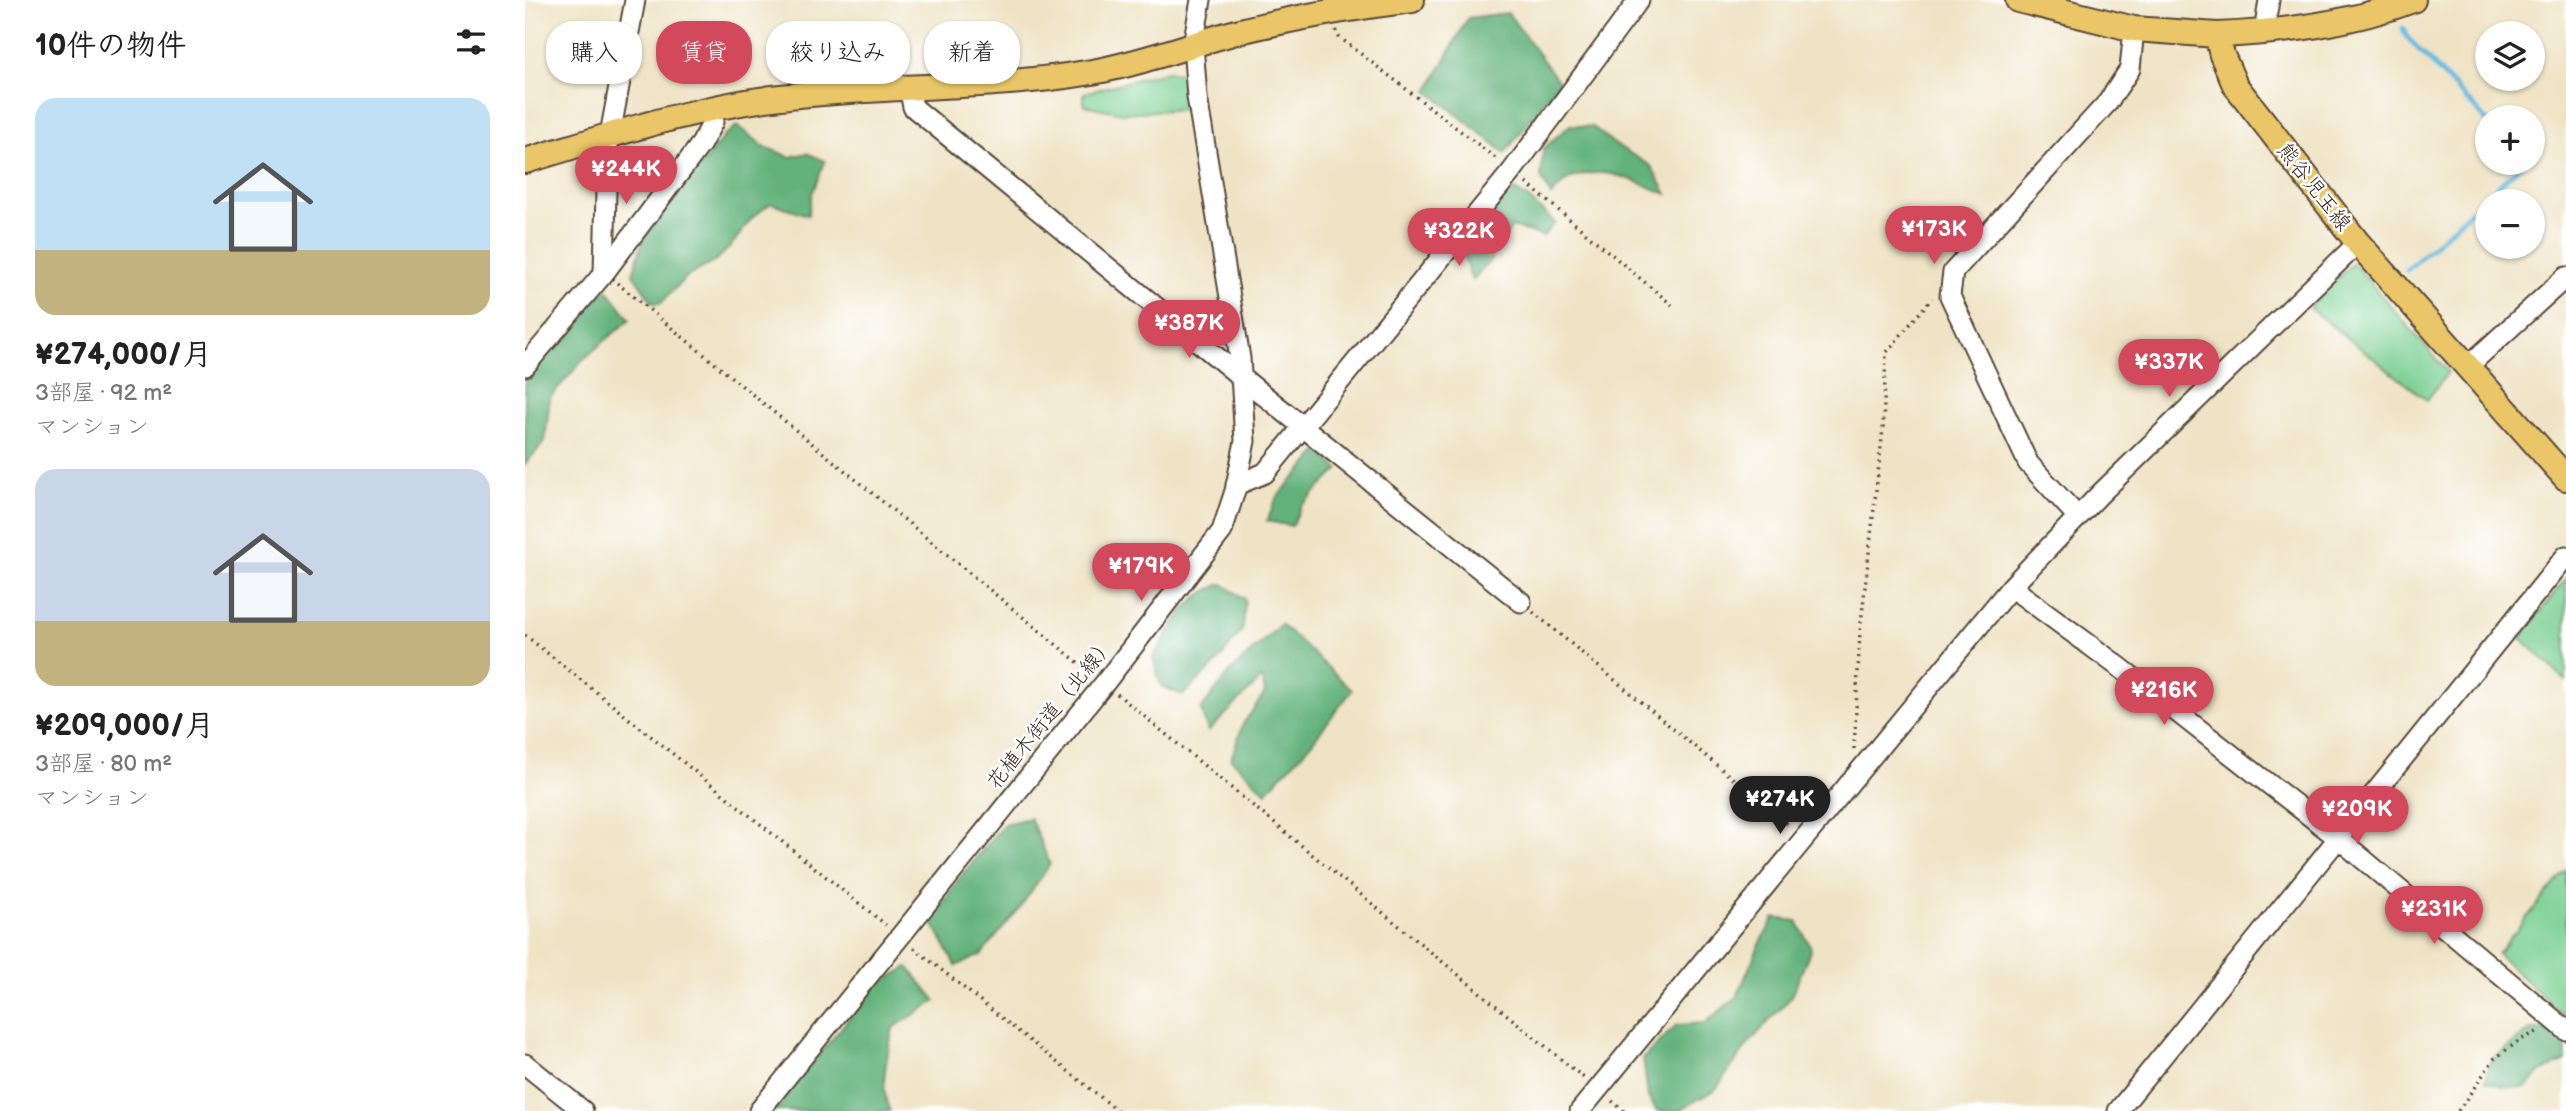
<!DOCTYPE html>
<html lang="ja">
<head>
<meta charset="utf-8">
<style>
	:root { --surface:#fff; --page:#f6f6f6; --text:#222; --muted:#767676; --accent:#d1495b }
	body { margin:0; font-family:"Balsamiq Sans","Klee One",sans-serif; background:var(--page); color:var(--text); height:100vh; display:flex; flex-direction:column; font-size:26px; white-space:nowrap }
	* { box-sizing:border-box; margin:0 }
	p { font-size:23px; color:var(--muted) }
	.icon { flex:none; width:38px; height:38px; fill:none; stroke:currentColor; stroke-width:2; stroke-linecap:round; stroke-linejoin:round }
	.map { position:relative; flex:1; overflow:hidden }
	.side { display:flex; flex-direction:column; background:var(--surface); width:525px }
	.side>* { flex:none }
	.hud { position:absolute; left:21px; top:21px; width:665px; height:63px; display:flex; gap:14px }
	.fabs { position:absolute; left:1950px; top:21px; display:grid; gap:14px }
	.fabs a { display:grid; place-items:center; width:70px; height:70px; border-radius:50%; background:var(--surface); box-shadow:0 2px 5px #0004; font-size:35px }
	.price { position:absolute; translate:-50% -60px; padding:0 16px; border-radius:24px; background:var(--accent); color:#fff; font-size:23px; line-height:46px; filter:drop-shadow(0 2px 4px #0008) }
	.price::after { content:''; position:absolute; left:50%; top:42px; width:21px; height:16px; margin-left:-10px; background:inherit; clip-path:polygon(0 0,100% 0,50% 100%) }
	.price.selected { background:#222; color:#fff }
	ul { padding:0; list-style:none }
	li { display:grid; align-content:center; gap:14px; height:371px; padding:0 35px }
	li span { display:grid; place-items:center; height:217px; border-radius:21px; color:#555 }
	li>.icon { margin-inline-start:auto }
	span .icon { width:126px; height:126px; fill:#fffc; stroke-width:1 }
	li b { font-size:30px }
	h2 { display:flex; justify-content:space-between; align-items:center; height:84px; padding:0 35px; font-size:30px }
	.pill { padding:0 24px; border-radius:28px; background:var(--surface); box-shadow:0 2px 5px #0004; font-size:24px; line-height:63px }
	.pill.selected { background:var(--accent); color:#fff }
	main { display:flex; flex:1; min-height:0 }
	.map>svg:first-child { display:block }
</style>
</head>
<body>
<main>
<section class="side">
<h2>10件の物件<svg class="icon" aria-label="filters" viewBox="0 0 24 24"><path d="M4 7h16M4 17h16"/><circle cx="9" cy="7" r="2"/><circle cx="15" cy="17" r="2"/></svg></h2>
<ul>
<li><span style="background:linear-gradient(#bfe0f5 70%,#c2b280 0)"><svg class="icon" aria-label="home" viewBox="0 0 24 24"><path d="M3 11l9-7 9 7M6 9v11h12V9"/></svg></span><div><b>¥274,000/月</b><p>3部屋 · 92 m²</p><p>マンション</p></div></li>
<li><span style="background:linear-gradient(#c9d6e8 70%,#c2b280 0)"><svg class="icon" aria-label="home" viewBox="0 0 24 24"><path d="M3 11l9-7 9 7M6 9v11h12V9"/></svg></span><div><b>¥209,000/月</b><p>3部屋 · 80 m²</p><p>マンション</p></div></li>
</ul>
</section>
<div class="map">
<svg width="2041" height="1111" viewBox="0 0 2041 1111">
	<rect width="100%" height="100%" fill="#fff"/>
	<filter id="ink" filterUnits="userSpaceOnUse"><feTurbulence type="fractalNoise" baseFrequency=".0143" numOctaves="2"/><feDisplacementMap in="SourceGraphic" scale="14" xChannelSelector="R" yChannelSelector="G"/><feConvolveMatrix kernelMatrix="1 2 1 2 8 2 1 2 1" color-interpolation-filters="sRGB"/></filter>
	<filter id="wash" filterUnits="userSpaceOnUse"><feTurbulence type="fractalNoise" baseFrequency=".00686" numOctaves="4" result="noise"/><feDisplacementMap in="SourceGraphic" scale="28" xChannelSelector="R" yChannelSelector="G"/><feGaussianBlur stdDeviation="1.57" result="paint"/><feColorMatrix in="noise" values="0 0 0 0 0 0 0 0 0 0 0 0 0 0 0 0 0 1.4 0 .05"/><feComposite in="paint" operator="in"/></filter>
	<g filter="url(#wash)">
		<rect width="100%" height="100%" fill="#efe3c5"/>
		<!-- green -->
		<path fill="#7acf92" stroke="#5a7c58" stroke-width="2" d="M643,71L657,74L661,109L597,113L559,105V93Z
			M1828,263L1923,372L1902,400L1784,308Z
			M2041,578V681L1996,638Z
			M2041,870V1011L2036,1013L1972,954Z"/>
		<!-- forest -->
		<path fill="#63b27c" stroke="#4f6e4d" stroke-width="2" d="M983,13L1034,82L980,153L903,91L943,18Z
			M1045,125L1068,127L1088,143L1126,166L1142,194C1110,182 1081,164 1047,178C1039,181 1032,190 1026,196L1016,177L1018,149Z
			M212,126L240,147L265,157L282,153L300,161L287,194L283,215L246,203L227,218L205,247L189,262L161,277L136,303H128L108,274L118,240L200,135Z
			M990,190L1004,199L1030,223L1018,236L987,227L963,263L947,281L936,246L975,197Z
			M82,289L105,319L62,356L25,397L20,441L0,464V375L20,351Z
			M794,451L814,469L776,506L767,526L742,521L752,497Z
			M698,584L720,599L718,629L693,662L658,695L636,686L628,658C646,627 662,594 698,584Z
			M756,624L827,690L785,745L741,792L706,759L718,724L740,693L737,678L683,732L676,710L705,672Z
			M505,818L525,864L494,909L456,955L431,966L406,920L436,876L479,824Z
			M1249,918L1272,921L1286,948L1267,996L1225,1042L1190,1090L1153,1111H1132L1123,1097L1118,1058L1152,1025L1180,1023L1212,997L1231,952Z
			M383,967L411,1001L368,1028C363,1053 353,1087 365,1111H249L350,986Z
			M2005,1030C2033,1029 2041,1032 2041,1061L2016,1072L2000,1088L1977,1086L1960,1081L1967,1059Z"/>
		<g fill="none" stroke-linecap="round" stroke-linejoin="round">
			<!-- stream -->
			<path stroke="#62b9df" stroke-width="5" d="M1878,28L1881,36L1962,121
				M1882,270L1998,163"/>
		</g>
	</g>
	<g filter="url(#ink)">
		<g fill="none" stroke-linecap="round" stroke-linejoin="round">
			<defs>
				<path id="minor" d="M1739,33L1744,0
					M384,87L388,107L716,377L996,602
					M79,273L82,151L110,0
					M0,366L79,273L176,144L188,122V109
					M1942,367L2041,277
					M711,485L740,473L987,171L1114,0
					M1553,517L1503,463L1425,296L1428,272L1583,102L1605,69L1609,29
					M1486,587L1597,669L1813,838L2041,1030
					M0,1064L58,1111
					M234,1111L579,684L697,531L710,491L720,441L715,358L672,97L668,45L676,0
					M1055,1111L1486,587L1575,494L1833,243
					M1593,1111L2041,556"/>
				<path id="major" d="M1493,0L1609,29L1692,35L1697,55L1710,85L1833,243L2041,478
					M1692,35C1758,32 1825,24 1888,0
					M0,161C84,136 169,107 256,97C360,84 464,90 567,72C618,63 666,44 715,31C772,17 829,7 887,0"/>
			</defs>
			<!-- minor casing -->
			<use href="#minor" stroke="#564637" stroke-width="23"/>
			<!-- major casing -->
			<use href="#major" stroke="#564637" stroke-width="28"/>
			<!-- path -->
			<path stroke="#564637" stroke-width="3.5" stroke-dasharray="2 5" stroke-linecap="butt" d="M811,30L814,37L973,160
				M1001,183L1147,305
				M92,283L567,674
				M1008,612L1266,827
				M0,635L361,925
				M592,694L1059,1078
				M1329,749L1335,632L1358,429L1361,353L1407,298
				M389,948L593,1111
				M1087,1101L1099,1111
				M1933,1111L1969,1059L1995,1040L2014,1031"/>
			<!-- minor -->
			<use href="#minor" stroke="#fff" stroke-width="19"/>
			<!-- major -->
			<use href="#major" stroke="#eac669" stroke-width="24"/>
		</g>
	</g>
	<g text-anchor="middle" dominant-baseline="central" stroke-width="5" stroke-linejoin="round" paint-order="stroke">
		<!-- street labels -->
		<g font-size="21" fill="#3b2a1e" stroke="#fff">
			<text transform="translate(1789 187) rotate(52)">熊谷児玉線</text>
			<text transform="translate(526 713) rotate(-51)">花植木街道（北線）</text>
		</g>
	</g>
</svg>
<div class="fabs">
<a><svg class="icon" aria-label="layers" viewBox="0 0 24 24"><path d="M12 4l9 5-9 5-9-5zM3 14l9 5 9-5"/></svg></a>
<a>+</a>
<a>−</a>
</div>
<b class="price" style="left:101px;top:206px">¥244K</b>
<b class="price" style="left:1409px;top:266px">¥173K</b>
<b class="price" style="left:934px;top:268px">¥322K</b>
<b class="price" style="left:664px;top:360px">¥387K</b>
<b class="price" style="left:1644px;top:399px">¥337K</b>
<b class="price" style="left:616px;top:603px">¥179K</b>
<b class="price" style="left:1639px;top:727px">¥216K</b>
<b class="price selected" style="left:1255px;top:836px">¥274K</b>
<b class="price" style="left:1832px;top:846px">¥209K</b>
<b class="price" style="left:1909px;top:946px">¥231K</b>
<div class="hud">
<a class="pill">購入</a>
<a class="pill selected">賃貸</a>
<a class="pill">絞り込み</a>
<a class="pill">新着</a>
</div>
</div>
</main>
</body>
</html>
